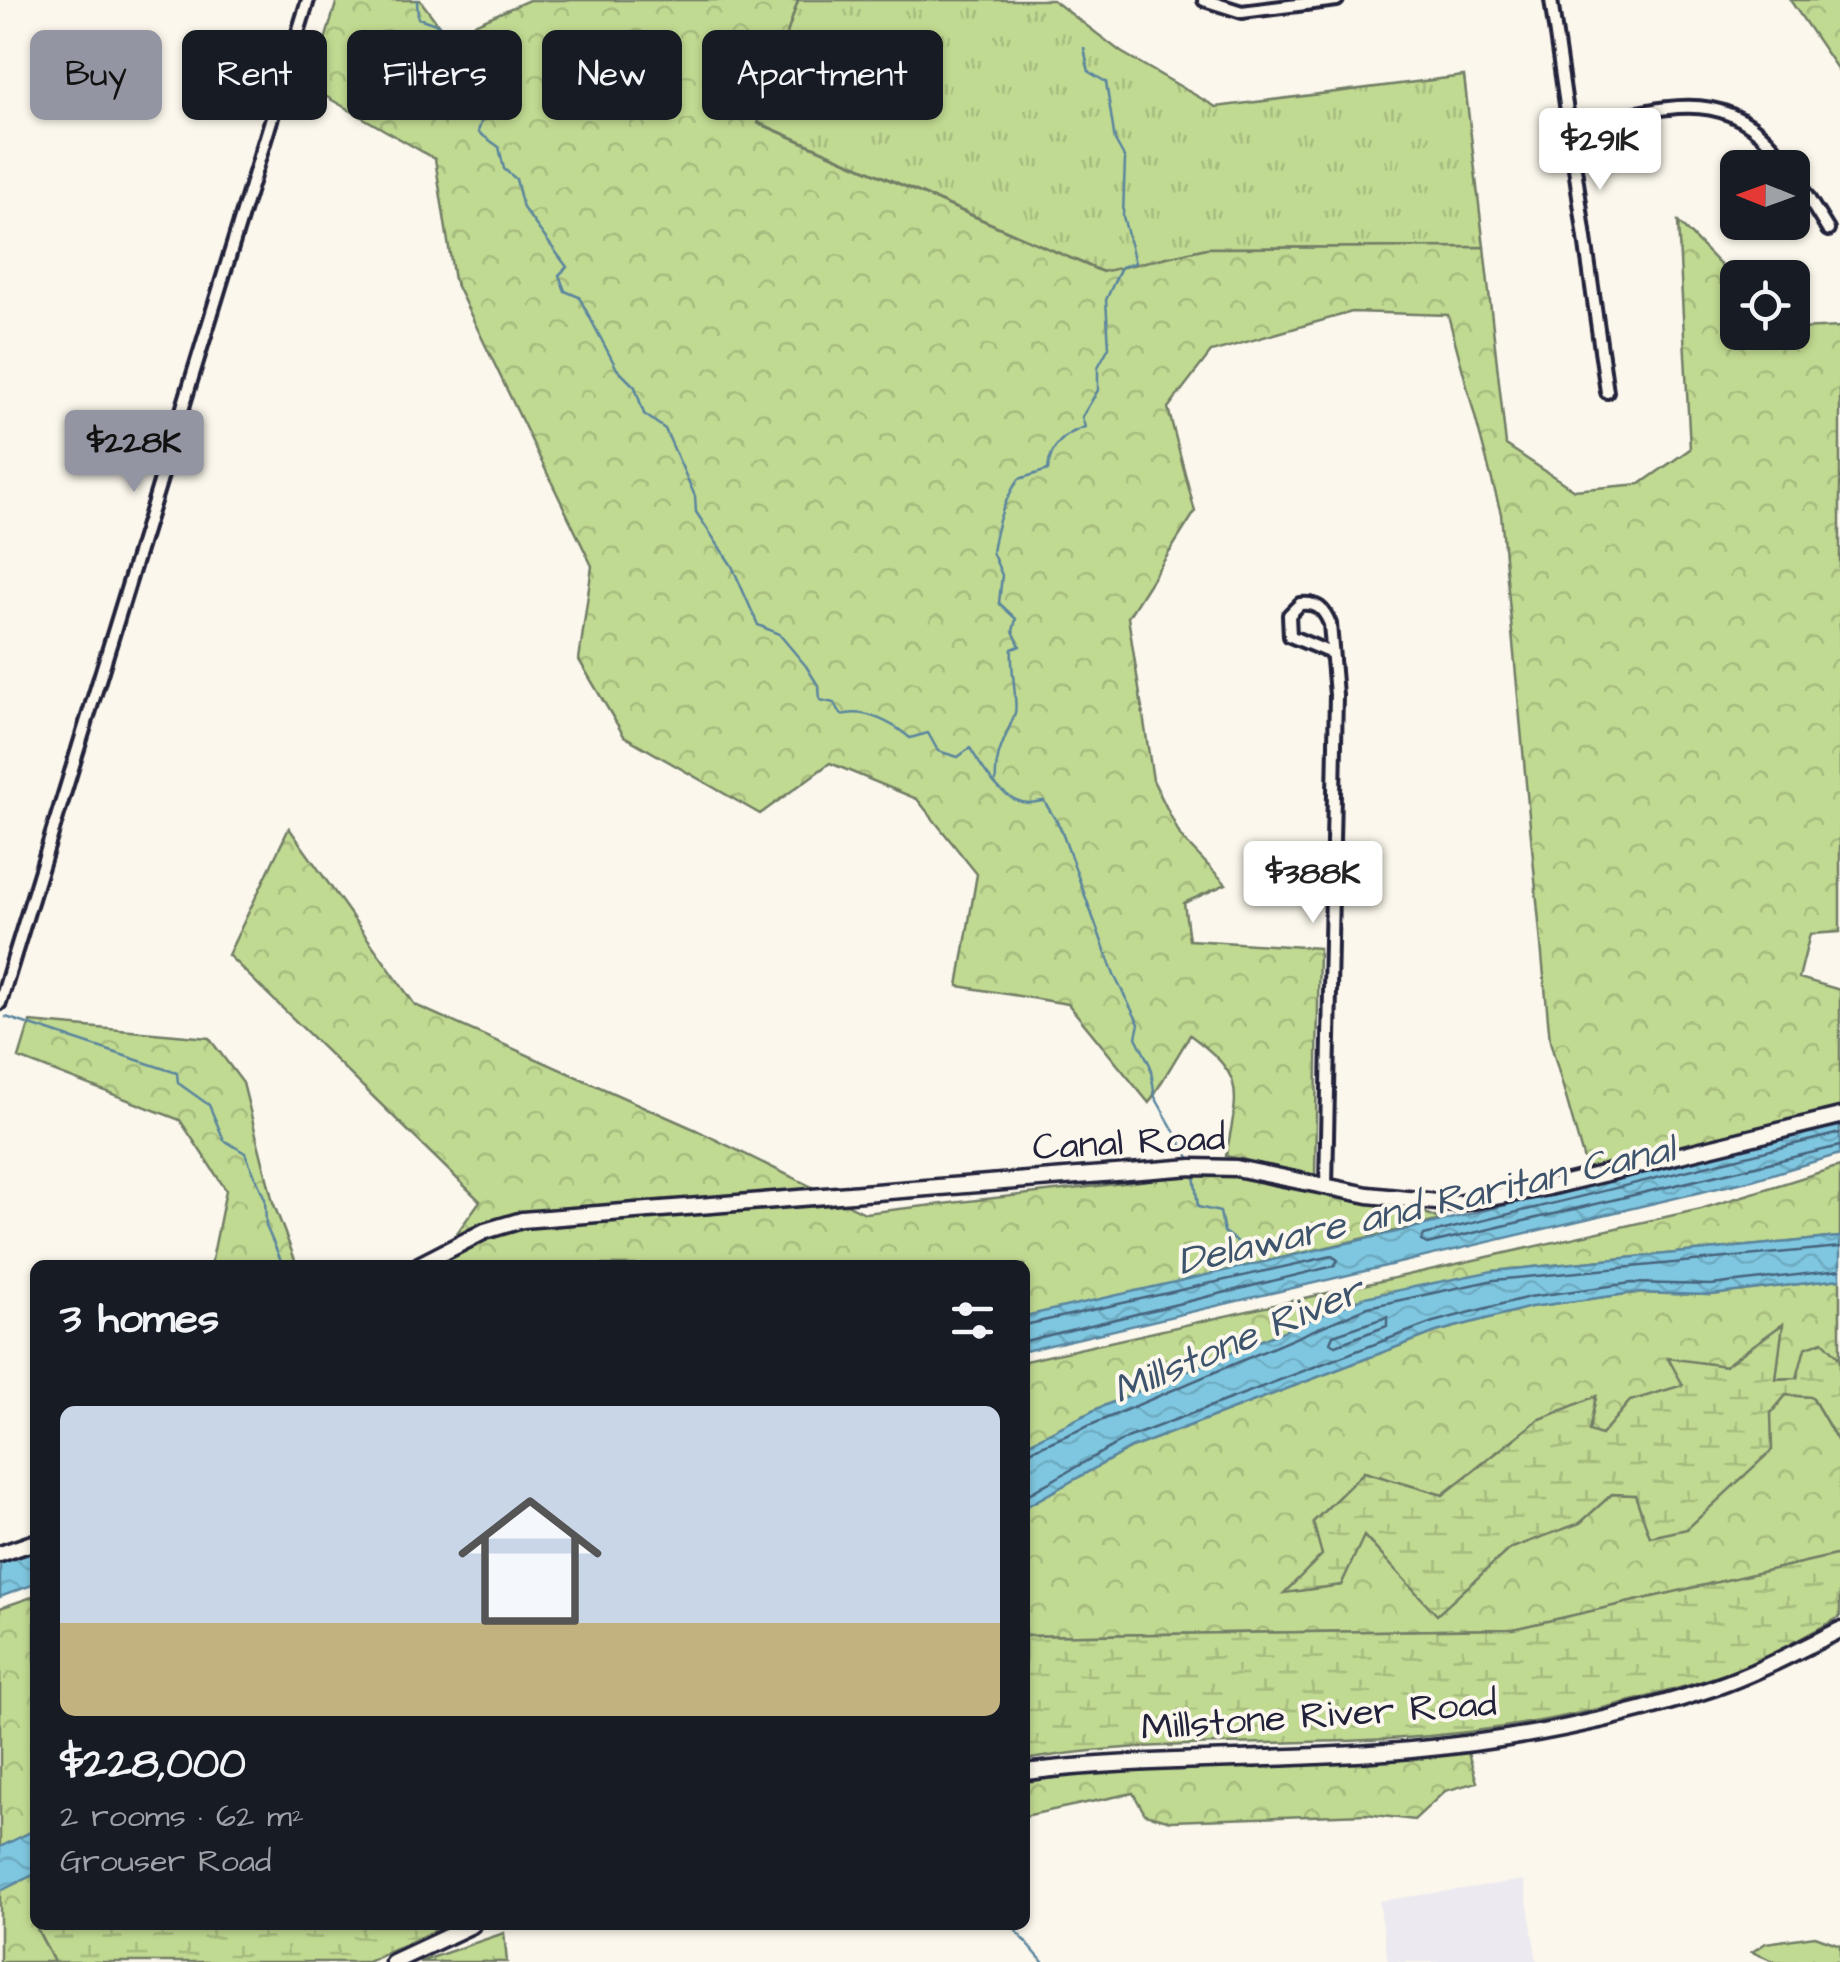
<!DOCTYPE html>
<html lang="en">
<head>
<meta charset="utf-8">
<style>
	:root { --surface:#171b24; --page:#242831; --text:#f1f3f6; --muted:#9ea1a6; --line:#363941; --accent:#9495a2 }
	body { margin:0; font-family:"Architects Daughter",sans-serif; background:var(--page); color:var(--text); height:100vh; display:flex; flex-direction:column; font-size:38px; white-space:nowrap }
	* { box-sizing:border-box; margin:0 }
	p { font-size:32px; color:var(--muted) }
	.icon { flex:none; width:55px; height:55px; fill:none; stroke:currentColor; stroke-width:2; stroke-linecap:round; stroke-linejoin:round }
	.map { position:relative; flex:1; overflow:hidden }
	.drawer { position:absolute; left:30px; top:1260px; width:1000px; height:670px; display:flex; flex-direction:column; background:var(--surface); border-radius:15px; box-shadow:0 2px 8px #0004 }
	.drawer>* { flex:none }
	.guide { position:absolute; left:30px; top:30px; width:1000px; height:90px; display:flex; gap:20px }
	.needle { width:65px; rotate:271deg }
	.tools { position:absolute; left:1720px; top:150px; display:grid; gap:20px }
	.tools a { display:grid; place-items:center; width:90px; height:90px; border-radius:15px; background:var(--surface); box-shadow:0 2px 8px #0004; font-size:50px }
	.price { position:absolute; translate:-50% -85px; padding:0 22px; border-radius:10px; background:#fff; color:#222; font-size:32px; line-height:65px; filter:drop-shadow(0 2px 5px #0008) }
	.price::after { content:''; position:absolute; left:50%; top:60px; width:30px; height:22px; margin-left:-15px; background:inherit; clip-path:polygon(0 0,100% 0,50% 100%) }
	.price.on { background:var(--accent); color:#111 }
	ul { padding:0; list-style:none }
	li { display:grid; align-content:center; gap:20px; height:530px; padding:0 30px }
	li+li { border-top:2px solid var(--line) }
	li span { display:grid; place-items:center; height:310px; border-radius:15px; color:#555 }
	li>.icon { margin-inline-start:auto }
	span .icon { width:180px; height:180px; fill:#fffc; stroke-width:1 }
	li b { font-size:42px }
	h2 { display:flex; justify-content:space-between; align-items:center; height:120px; padding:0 30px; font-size:42px }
	.tag { padding:0 35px; border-radius:15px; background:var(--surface); box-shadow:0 2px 8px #0004; font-size:35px; line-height:90px }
	.tag.on { background:var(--accent); color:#111 }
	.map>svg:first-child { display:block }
</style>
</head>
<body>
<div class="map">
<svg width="1840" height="1962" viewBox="0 0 1840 1962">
	<defs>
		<pattern id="grass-tufts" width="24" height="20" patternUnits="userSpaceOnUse" patternTransform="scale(2.5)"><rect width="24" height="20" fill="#c1da91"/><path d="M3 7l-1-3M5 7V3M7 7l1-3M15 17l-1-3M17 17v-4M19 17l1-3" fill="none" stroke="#a6bb7e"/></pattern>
		<pattern id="forest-crowns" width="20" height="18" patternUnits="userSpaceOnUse" patternTransform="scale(2.5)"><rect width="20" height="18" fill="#c1da91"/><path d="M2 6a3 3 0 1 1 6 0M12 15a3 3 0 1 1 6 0" fill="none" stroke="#a6bb7e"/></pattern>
		<pattern id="wetland-marsh" width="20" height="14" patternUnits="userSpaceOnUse" patternTransform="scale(2.5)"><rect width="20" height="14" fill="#c1da91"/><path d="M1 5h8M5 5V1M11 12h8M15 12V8" fill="none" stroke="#a6bb7e"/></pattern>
		<pattern id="water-waves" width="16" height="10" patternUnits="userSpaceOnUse" patternTransform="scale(2.5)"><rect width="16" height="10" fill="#7fc7e0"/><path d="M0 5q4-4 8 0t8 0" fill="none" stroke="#6dabc1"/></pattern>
	</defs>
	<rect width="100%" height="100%" fill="#fbf7ec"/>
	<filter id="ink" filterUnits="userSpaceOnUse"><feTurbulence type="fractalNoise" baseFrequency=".01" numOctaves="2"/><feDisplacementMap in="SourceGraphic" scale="20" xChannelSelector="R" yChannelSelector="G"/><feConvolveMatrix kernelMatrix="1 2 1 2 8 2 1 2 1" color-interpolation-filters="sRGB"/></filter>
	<g filter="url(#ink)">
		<!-- built -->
		<path fill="#ece9f0" d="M1524,1880L1537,1962H1388L1379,1901Z"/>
		<!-- grass -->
		<path fill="url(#grass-tufts)" stroke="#727e66" stroke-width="2.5" d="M798,0H1053L1121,52L1216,107L1464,76L1484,247L1207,248L1103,272L757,122Z
			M504,1933L507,1962H419Z
			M1815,1936L1840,1945V1962H1776L1752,1952L1766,1943Z"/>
		<!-- forest -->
		<path fill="url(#forest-crowns)" stroke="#727e66" stroke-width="2.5" d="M337,0H420L447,36L529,0H798L758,123L1102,272L1207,248L1484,247L1506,445L1574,490L1640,484L1690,449L1678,222L1737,282L1738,332L1840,327V932L1810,934L1799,978L1840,990V1107L1587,1171L1550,1041L1501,514L1448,315L1352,312L1211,352L1168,408L1195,512L1128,617L1153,780L1181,837L1226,884L1184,903L1189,940L1319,948L1315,1175L1226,1156C1238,1091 1247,1077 1190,1035L1149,1103L1068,1004L958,986L977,874L917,799L830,763L760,814L624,736L579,660L592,566L454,280L435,159L311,88Z
			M1790,0H1840V73Z
			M289,828L415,1005L694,1129L865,1213L1184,1176H1231L1419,1210L1441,1220L1025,1319V1265H434L480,1201L228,955Z
			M30,1022L209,1038L243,1083L273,1202L297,1265H211L226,1190L180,1120L19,1058Z
			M1840,1166V1237L1493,1271L1101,1407L1025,1445V1361L1701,1209Z
			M1840,1279V1359L1823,1342L1797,1378L1776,1379L1782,1325L1725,1366L1669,1359L1684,1385L1630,1401L1601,1435L1588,1432L1596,1397L1538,1420L1442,1495L1364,1472L1323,1555L1286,1592L1341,1585L1363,1535L1437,1614L1509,1549L1580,1523L1612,1494L1635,1495L1771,1413L1786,1395L1812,1397L1840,1445V1554L1513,1629L1025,1636V1507L1131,1448L1436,1332L1530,1307L1634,1293L1711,1295Z
			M35,1596V1830L0,1847V1608Z
			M1467,1750L1477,1782L1445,1791L1414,1820L1366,1814L1171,1821L1145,1814L1133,1793L1025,1816V1782L1128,1768L1308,1765Z
			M35,1874V1925H43L37,1929L54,1962H0V1891Z"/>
		<!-- wetland -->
		<path fill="url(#wetland-marsh)" stroke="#727e66" stroke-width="2.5" d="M1783,1324L1776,1379L1797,1378L1805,1348L1823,1341L1840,1359V1445L1812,1397L1786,1395L1771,1413L1772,1450L1687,1529L1650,1537L1635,1495L1612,1494L1580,1523L1509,1549L1437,1615L1364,1536L1341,1585L1284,1593L1322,1555L1313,1522L1364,1472L1443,1495L1538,1420L1596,1396L1589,1431L1601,1435L1630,1401L1683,1385L1668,1358L1725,1366Z
			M1840,1554V1617C1805,1635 1769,1659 1731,1672C1623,1708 1503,1733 1389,1739C1269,1746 1144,1739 1025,1760V1636L1513,1629Z
			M43,1925H446L368,1962H54L37,1928Z"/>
		<!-- water -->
		<path fill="url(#water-waves)" stroke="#5a859e" stroke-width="2.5" d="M1840,1123V1154L1752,1180L1025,1351V1316L1405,1230Z
			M1840,1237V1279L1711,1295L1634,1293L1531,1307L1436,1332L1131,1448L1025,1507V1445L1101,1407L1365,1297L1493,1271Z
			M35,1549V1584L0,1597V1561Z
			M35,1830V1874L0,1891V1847Z"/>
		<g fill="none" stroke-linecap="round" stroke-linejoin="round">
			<!-- shore -->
			<path stroke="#47647d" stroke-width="2.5" d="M1840,1133L1424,1235L1421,1241L1427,1244L1840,1146
				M1387,1317V1326L1336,1345L1330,1342L1333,1335Z
				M1025,1325L1332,1256L1338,1260L1334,1266L1025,1341
				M1025,1453L1368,1307L1494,1280L1840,1247
				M1025,1496L1127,1438L1433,1322L1529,1297L1632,1283L1711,1285L1840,1270"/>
			<!-- stream -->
			<path stroke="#5a859e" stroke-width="2.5" d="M417,0L418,18L439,25L440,46L453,53L452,70L463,80L483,116L478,132L499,147L504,169L516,179L523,208L567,267L559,275L565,291L579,297L617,369L635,387L644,414L665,429L695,496L696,512L732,566L758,625L779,634L806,666L819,687L820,700L834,703L842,715C865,708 894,724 910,738L928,733L938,751L958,757L970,748C982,767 1001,802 1029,803C1034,803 1039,801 1044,801L1060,827L1114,975L1139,1024L1136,1037L1150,1065L1155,1097L1191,1161
				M996,781C994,755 1006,738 1015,713C1018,705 1010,664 1012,649L1020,646L1013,631L1016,619L999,603L1002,575L992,552C996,525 1003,501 1019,479L1048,470C1050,446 1064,434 1085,427L1082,417L1098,390V367L1109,347L1106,300L1121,267L1135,263L1123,216L1125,159L1115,141L1106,82L1089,72L1084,48
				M6,1017L177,1073L178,1083L209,1105L224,1140L245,1153L265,1199L266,1226L283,1265
				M1194,1174L1198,1207L1220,1212L1224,1232L1238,1243L1242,1254
				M1011,1925L1043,1962"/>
			<defs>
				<path id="street" d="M1204,0L1242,12L1337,0
					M1551,0L1607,392
					M1571,126C1665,111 1727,76 1790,168
					M1792,172L1828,230
					M0,1003L308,0
					M1326,1187L1336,695L1330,624C1324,609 1317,602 1300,604L1289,615L1290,636L1331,653"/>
				<path id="secondary" d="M419,1265L485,1231L522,1220L1192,1167L1236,1168L1368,1195L1457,1204L1549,1187L1840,1116
					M0,1554L35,1542
					M1025,1772C1154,1756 1283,1762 1411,1750C1512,1741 1620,1720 1716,1687C1759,1672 1799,1650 1840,1630
					M393,1962L472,1925"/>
			</defs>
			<!-- street casing -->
			<use href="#street" stroke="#22223b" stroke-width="18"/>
			<!-- secondary casing -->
			<use href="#secondary" stroke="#22223b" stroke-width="21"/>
			<!-- street -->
			<use href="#street" stroke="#fbf7ec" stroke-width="10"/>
			<!-- secondary -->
			<use href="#secondary" stroke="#fbf7ec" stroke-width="14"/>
		</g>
	</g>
	<g text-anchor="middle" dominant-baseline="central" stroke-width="8" stroke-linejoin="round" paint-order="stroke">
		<!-- street labels -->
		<g font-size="38" fill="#22223b" stroke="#fbf7ec">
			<text transform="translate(1129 1143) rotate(-3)">Canal Road</text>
			<text transform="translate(1319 1716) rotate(-4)">Millstone River Road</text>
		</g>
		<!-- water labels -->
		<g font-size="40" font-style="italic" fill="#3e546d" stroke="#fbf7ec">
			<text transform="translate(1426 1206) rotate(-13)">Delaware and Raritan Canal</text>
			<text transform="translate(1238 1341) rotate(-23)">Millstone River</text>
		</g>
	</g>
</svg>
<div class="tools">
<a><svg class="needle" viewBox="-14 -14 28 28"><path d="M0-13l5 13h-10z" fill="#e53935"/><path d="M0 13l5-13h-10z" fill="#9ea1a6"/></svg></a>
<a><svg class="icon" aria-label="locate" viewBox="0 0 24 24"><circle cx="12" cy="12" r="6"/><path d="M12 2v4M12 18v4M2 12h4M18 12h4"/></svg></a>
</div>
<b class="price" style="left:1600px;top:193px">$291K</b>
<b class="price on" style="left:134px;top:495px">$228K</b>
<b class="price" style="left:1313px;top:926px">$388K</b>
<div class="guide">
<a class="tag on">Buy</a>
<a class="tag">Rent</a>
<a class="tag">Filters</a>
<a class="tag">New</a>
<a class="tag">Apartment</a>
</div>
<section class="drawer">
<h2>3 homes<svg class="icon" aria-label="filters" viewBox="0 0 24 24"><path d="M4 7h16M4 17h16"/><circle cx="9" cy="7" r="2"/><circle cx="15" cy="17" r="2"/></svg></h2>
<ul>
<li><span style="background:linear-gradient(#c9d6e8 70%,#c2b280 0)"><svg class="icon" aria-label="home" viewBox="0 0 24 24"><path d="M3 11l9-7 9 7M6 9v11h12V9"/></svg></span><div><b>$228,000</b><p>2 rooms · 62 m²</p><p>Grouser Road</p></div></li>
</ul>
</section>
</div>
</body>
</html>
